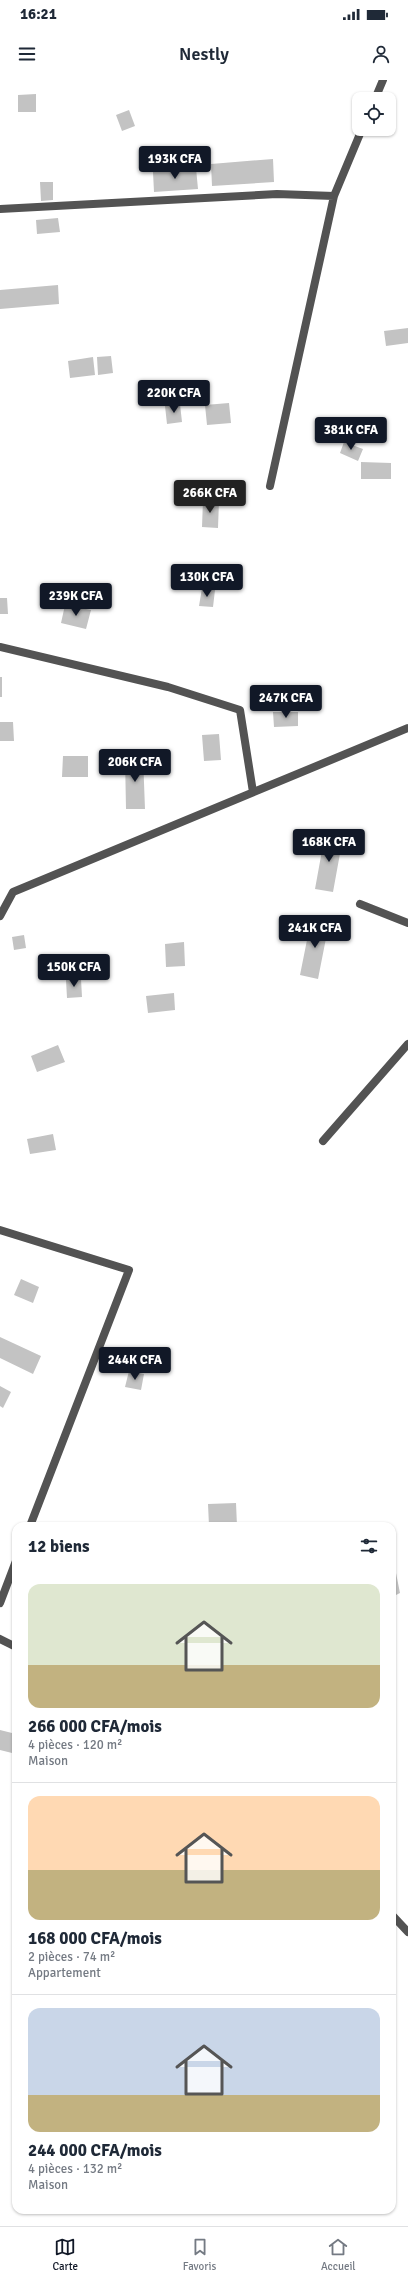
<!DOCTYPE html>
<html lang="fr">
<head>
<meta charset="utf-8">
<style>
	:root { --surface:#fff; --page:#f6f6f7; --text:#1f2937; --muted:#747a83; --line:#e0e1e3; --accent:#111827 }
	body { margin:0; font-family:Signika,sans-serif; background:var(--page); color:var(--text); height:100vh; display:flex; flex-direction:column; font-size:15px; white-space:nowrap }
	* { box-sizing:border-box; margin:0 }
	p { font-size:13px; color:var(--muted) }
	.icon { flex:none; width:22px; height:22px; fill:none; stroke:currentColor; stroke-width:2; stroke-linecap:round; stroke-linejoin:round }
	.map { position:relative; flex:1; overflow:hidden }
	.details { position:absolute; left:12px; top:1442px; width:384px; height:692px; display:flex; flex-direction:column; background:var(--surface); border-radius:12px; box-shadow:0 1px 3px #0004 }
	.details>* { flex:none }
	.fabs { position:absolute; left:352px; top:12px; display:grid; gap:8px }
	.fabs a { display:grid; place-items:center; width:44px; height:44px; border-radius:8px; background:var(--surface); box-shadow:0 1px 3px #0004; font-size:20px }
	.price { position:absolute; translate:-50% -34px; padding:0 9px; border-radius:4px; background:var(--accent); color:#fff; font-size:13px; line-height:26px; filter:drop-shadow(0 1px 2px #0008) }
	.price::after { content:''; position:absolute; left:50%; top:24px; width:12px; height:9px; margin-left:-6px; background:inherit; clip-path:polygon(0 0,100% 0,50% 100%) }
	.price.on { background:#222; color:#fff }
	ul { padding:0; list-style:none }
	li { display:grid; align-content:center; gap:8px; height:212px; padding:0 16px }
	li+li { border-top:1px solid var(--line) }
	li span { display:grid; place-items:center; height:124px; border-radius:12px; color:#555 }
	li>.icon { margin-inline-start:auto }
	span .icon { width:72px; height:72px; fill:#fffc; stroke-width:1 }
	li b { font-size:17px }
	h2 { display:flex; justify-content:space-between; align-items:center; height:48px; padding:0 16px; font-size:17px }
	.status { display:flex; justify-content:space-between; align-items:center; height:28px; padding:0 20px; background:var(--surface); direction:ltr }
	.status svg { height:11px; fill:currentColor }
	header { display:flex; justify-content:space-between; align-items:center; height:52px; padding:0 16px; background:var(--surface); font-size:18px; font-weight:600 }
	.tab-bar { display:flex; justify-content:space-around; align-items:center; height:56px; border-top:1px solid var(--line); background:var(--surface); font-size:11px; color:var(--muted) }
	.tab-bar a { display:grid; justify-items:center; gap:2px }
	.tab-bar .on { color:var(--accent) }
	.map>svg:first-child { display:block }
</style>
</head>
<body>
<div class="status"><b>16:21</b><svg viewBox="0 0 49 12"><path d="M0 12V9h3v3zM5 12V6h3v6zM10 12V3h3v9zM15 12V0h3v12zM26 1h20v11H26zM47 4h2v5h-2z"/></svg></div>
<header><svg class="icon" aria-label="menu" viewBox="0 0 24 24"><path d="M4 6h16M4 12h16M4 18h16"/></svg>Nestly<svg class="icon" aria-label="person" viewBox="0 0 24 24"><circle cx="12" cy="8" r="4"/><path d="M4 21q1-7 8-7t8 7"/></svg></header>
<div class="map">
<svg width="408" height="2146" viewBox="0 0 408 2146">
	<rect width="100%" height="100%" fill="#fff"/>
	<!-- building -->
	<path fill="#c3c3c3" d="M36,14V32H18V15Z
		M129,30L135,46L122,51L116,35Z
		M273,79L274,102L212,106L211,84Z
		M196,88L198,109L154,112L153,92Z
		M40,102H53V120L41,121Z
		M58,138L60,152L37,154L36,140Z
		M58,205L59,224L0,229V210Z
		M408,248V263L386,266L384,251Z
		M111,276L113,293L98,295L97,277Z
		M93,277L95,295L70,298L68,281Z
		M229,323L231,343L207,345L205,325Z
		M180,324L182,342L167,344L165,326Z
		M344,362L363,369L358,381L340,373Z
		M361,382L391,383V399H361Z
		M203,420L219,421L218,448L202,447Z
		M202,508L215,510L213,527L199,526Z
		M0,518H7L8,534H0Z
		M65,525L91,530L86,549L61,543Z
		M0,597H2V617H0Z
		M273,632H298V646L274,647Z
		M0,642H13L14,661H0Z
		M219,654L221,680L204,681L202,655Z
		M63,676H88V697H62Z
		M143,676L145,729H126L125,677Z
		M325,754L343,757L333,812L315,809Z
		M311,840L329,843L318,899L300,895Z
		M24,855L26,868L14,870L12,857Z
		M184,862L185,886L166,887L165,864Z
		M81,899L82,917L67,918L66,900Z
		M174,913L175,930L148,933L146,916Z
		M58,965L65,982L37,992L31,976Z
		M53,1054L56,1070L30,1074L27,1059Z
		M21,1199L39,1207L33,1223L14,1215Z
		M0,1257L41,1276L33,1294L0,1278Z
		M129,1291L144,1294L141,1310L125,1307Z
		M0,1306L11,1312L3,1328L0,1326Z
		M236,1423L237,1446H209L208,1424Z
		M395,1488L400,1513L392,1517V1489Z
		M0,1650L16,1654V1674L0,1670Z"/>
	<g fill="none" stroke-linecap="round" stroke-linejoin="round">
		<!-- minor -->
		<path stroke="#535353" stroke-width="8" d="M375,19L383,0
			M0,129L277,114L334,116
			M270,406L334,116L362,49
			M0,567L168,607L240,630L253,712
			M360,824L408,843
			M0,836L13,812L408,648
			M323,1061L408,964
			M0,1150L129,1190L30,1446
			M0,1523L16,1481"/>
		<!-- tertiary -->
		<path stroke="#535353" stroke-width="8" d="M0,1559L16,1567
			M392,1835L408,1852"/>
	</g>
</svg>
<div class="fabs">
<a><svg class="icon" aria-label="locate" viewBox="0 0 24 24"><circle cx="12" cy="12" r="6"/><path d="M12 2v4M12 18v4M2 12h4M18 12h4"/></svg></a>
</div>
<b class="price" style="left:175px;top:100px">193K CFA</b>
<b class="price" style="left:174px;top:334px">220K CFA</b>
<b class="price" style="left:351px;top:371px">381K CFA</b>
<b class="price on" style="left:210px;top:434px">266K CFA</b>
<b class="price" style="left:207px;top:518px">130K CFA</b>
<b class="price" style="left:76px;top:537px">239K CFA</b>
<b class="price" style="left:286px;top:639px">247K CFA</b>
<b class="price" style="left:135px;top:703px">206K CFA</b>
<b class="price" style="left:329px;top:783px">168K CFA</b>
<b class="price" style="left:315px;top:869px">241K CFA</b>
<b class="price" style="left:74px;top:908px">150K CFA</b>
<b class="price" style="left:135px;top:1301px">244K CFA</b>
<section class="details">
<h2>12 biens<svg class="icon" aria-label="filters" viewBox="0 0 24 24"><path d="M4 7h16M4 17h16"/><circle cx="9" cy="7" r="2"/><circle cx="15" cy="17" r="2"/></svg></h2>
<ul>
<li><span style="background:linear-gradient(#dfe7d0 65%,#c2b280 0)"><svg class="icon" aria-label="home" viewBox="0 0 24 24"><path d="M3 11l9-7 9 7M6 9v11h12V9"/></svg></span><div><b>266 000 CFA/mois</b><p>4 pièces · 120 m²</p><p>Maison</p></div></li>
<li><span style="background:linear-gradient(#ffd9b3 60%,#c2b280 0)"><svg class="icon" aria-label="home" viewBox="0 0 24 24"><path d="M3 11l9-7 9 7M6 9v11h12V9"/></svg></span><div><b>168 000 CFA/mois</b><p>2 pièces · 74 m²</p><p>Appartement</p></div></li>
<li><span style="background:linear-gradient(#c9d6e8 70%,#c2b280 0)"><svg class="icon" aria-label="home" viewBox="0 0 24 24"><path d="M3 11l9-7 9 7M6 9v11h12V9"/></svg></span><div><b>244 000 CFA/mois</b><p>4 pièces · 132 m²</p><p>Maison</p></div></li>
</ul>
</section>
</div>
<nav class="tab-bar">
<a class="on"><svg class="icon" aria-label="map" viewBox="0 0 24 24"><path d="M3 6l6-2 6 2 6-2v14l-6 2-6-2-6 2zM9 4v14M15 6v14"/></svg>Carte</a>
<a><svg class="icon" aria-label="saved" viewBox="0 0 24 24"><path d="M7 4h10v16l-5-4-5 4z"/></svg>Favoris</a>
<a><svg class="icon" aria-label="home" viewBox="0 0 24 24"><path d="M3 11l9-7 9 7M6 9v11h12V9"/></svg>Accueil</a>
</nav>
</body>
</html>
